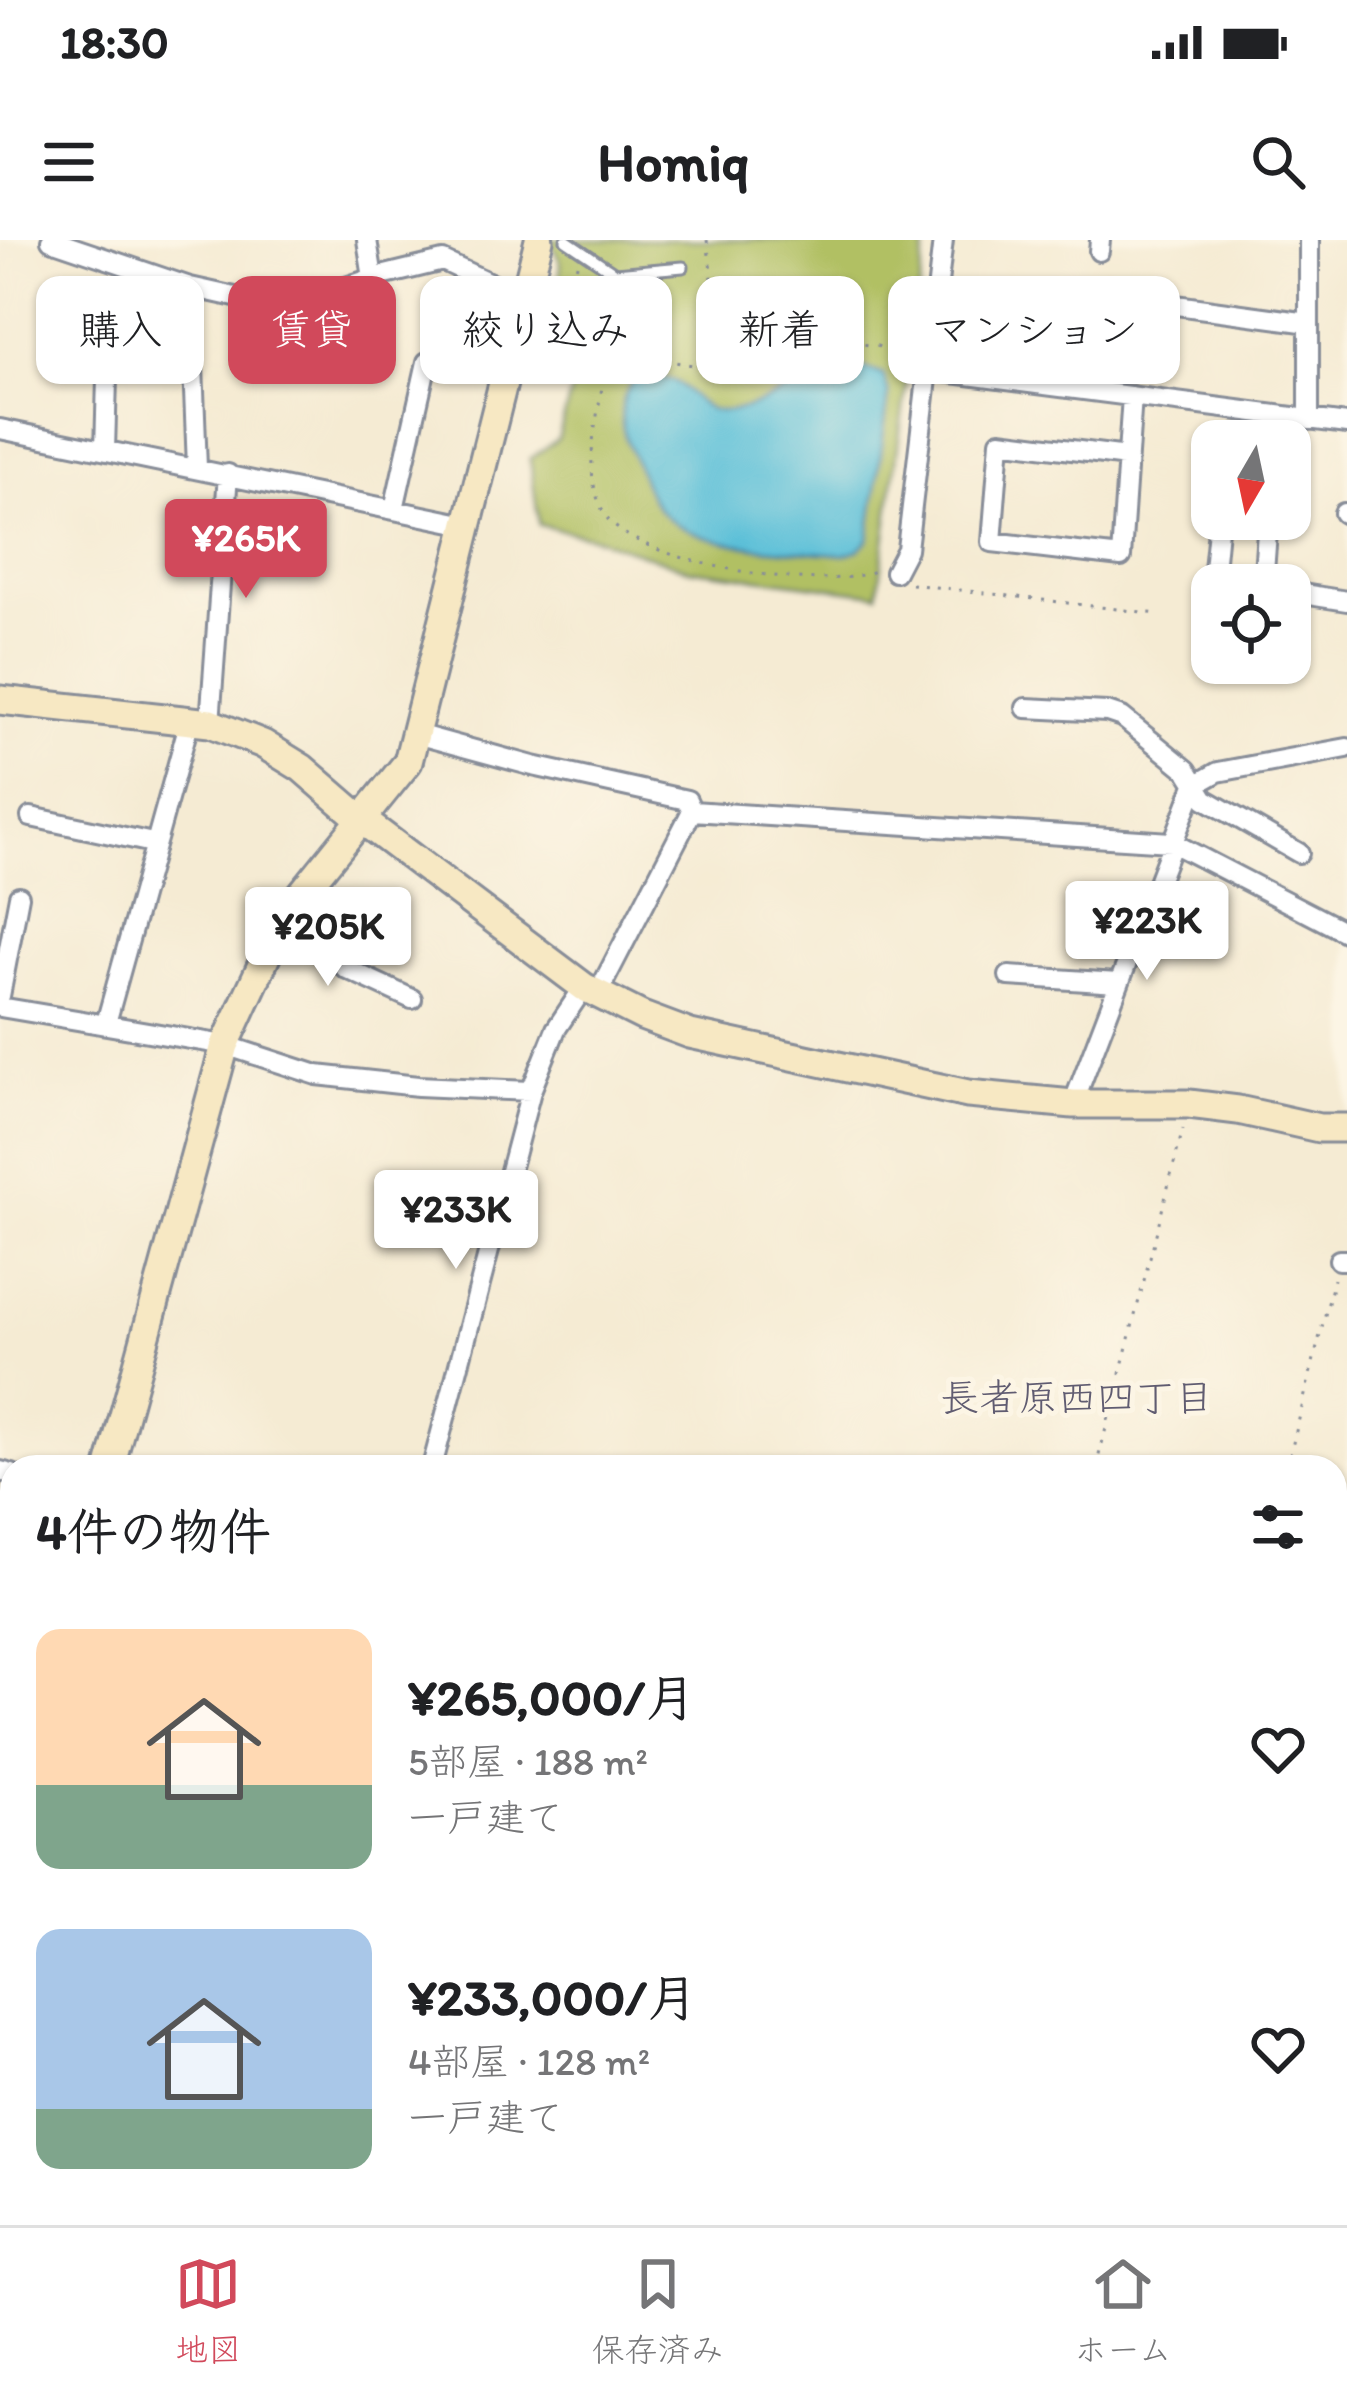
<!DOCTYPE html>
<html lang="ja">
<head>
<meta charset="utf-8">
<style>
	:root { --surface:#fff; --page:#f2f2f2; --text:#202124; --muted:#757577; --line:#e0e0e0; --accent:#d1495b }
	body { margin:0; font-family:Itim,"Klee One",sans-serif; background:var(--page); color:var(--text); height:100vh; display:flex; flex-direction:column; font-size:45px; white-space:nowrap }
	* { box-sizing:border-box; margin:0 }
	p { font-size:39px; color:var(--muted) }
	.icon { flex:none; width:66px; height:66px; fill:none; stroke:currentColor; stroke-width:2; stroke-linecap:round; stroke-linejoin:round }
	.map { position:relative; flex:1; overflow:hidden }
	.details { position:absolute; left:0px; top:1215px; width:1347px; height:771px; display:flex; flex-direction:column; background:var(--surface); border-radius:36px 36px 0 0; box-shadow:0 3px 9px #0004 }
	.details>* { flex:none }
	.banner { position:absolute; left:36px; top:36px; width:1275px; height:108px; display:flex; gap:24px }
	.needle { width:78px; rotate:189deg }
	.tools { position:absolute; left:1191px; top:180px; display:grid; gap:24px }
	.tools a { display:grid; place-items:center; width:120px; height:120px; border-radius:24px; background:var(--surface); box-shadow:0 3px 9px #0004; font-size:60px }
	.price { position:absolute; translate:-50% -102px; padding:0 27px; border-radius:12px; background:#fff; color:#222; font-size:39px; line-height:78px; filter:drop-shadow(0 3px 6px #0008) }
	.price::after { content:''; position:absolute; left:50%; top:72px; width:36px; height:27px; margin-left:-18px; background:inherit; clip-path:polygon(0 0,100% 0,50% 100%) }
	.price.on { background:var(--accent); color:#fff }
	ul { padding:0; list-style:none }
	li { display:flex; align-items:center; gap:36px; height:300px; padding:0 36px }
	li span { display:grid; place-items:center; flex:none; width:336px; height:240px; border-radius:24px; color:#555 }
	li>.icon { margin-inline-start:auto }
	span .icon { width:144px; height:144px; fill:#fffc; stroke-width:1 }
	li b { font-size:51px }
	h2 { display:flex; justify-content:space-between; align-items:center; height:144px; padding:0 36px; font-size:51px }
	.pill { padding:0 42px; border-radius:24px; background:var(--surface); box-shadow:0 3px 9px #0004; font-size:42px; line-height:108px }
	.pill.on { background:var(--accent); color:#fff }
	.status { display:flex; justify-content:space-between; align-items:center; height:84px; padding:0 60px; background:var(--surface); direction:ltr }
	.status svg { height:33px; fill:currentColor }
	header { display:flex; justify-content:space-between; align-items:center; height:156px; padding:0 36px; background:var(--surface); font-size:54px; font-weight:700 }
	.menu { display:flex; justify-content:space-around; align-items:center; height:168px; border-top:3px solid var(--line); background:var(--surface); font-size:33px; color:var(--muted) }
	.menu a { display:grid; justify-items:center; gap:6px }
	.menu .on { color:var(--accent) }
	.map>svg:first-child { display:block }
</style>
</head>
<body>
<div class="status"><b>18:30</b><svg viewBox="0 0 49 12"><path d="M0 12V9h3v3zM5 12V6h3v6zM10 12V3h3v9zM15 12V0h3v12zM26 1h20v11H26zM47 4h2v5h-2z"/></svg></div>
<header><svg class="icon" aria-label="menu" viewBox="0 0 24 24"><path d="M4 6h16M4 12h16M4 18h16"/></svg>Homiq<svg class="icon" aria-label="search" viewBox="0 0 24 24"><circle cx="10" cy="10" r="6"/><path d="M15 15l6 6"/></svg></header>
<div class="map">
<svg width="1347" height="1985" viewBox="0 0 1347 1985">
	<rect width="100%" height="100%" fill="#fcf5e5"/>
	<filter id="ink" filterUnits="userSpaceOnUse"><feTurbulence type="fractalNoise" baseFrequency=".00833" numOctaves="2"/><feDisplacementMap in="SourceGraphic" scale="24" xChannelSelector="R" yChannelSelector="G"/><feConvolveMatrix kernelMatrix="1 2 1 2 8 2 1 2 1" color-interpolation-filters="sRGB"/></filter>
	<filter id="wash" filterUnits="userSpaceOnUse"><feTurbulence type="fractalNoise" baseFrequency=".004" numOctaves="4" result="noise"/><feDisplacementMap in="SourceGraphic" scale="48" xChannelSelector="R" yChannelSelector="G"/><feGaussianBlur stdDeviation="2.7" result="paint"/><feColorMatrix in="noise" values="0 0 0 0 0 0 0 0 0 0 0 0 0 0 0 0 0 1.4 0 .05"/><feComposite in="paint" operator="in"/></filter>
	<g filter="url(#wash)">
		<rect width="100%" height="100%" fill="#f5ebd3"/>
		<!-- green -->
		<path fill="#b1c063" stroke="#667860" stroke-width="3" d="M549,0H926L878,354L688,329L593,297L539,285L530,219L558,199L579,122L556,66L561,23Z"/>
		<!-- water -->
		<path fill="#5abfd8" stroke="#3a779b" stroke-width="3" d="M851,123L883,135L889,154L869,299L859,310L844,315C790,309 705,312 663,274C649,261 641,234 633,216C620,189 615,164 635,138C648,138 662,136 673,141C690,148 700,171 719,171C768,173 804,131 851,123Z
			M1335,1903L1347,1907V1985H1137L1113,1974H1335Z"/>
	</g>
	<g filter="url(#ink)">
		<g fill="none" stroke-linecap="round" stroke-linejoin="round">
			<defs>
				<path id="lane" d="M566,0L615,33L683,27
					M467,1985L472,1974"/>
				<path id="street" d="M51,0L190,47L253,61L316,57L373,38
					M367,0L373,38L443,21L524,59
					M943,0L928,130L1347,184
					M1099,11L1100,0
					M190,47L197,228
					M1048,145L1059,67L1117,57L1309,83
					M1309,180V0
					M0,189L467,285
					M1274,201L1276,175
					M105,210L109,67
					M1127,217L1000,201L992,302L1121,317L1132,156
					M394,269L427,122
					M1344,273L1347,274
					M1219,279L1213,340L1247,345
					M895,332L907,309L928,130
					M1263,345L1268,279
					M1290,352L1347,361
					M1026,468L1107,472L1122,477L1187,530L1205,559L1299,613
					M210,483L228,234
					M416,494L533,526L687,560L692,571L1171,602L1347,693
					M31,577L153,603
					M286,673L336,698L339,721L345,728L412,759
					M1009,736L1118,743
					M598,753L692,571
					M0,756L19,656
					M0,767L225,805L317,835L418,846L531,851
					M106,783L190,480
					M1073,864L1195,545L1218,532L1347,508
					M1339,1020H1347
					M432,1227L531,851L556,789L584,747
					M0,1231L12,1234
					M1335,1388L1347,1391
					M1335,1573L1347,1576
					M1335,1809L1347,1754
					M1007,1974L1036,1985
					M253,1985V1974
					M852,1985L861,1974
					M1118,1985L1119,1984"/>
				<path id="secondary" d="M0,460L210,483L263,504L302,528L362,580L584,747L642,776L690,794L968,854L1073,864H1189L1238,870L1319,888H1347
					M110,1227L225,805L286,673L408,522L539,0
					M0,1650L12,1605
					M1335,1754H1347
					M659,1985L671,1974"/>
			</defs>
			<!-- lane casing -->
			<use href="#lane" stroke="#888d98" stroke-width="15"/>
			<!-- street casing -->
			<use href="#street" stroke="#888d98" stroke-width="24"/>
			<!-- secondary casing -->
			<use href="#secondary" stroke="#888d98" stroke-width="33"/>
			<!-- path -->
			<path stroke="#888d98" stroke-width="3" stroke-dasharray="3 9" stroke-linecap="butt" d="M707,0L724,129
				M577,24C571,57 604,79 605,110C606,166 575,221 605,275C633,323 830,355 876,330
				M605,125L656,119L724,130L793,121L854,103L877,106L911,120
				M911,344L1158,374
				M1096,1227L1183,889
				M1287,1227L1334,1039
				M0,1703L12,1706
				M1335,1897L1347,1901"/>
			<!-- lane -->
			<use href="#lane" stroke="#fff" stroke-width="9"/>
			<!-- street -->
			<use href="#street" stroke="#fff" stroke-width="18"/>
			<!-- secondary -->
			<use href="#secondary" stroke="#f7e8c3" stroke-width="27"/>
		</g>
	</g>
	<g text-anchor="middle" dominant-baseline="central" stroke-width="10" stroke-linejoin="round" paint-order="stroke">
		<!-- neighbourhood labels -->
		<g font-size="39" fill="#605c71" stroke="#fcf5e5">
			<text x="1077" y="1157">長者原西四丁目</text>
		</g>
	</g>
</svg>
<div class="tools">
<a><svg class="needle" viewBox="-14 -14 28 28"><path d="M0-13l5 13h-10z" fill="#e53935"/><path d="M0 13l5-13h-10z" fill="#757577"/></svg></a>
<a><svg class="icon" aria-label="locate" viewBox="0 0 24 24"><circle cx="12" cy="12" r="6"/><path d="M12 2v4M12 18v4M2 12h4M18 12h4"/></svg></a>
</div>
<b class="price on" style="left:246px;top:361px">¥265K</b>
<b class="price" style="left:1147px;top:743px">¥223K</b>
<b class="price" style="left:328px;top:749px">¥205K</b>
<b class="price" style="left:456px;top:1032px">¥233K</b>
<div class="banner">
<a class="pill">購入</a>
<a class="pill on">賃貸</a>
<a class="pill">絞り込み</a>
<a class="pill">新着</a>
<a class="pill">マンション</a>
</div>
<section class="details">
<h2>4件の物件<svg class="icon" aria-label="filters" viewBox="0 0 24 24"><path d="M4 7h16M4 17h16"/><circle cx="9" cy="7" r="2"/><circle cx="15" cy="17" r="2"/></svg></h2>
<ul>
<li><span style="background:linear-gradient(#ffd9b3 65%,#7fa58c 0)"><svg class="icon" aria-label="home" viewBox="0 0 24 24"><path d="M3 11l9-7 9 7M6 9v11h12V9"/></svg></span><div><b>¥265,000/月</b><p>5部屋 · 188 m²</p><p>一戸建て</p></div><svg class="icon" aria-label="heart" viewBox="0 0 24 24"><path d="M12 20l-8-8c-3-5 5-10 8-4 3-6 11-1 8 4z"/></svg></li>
<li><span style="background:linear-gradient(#a9c7e8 75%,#7fa58c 0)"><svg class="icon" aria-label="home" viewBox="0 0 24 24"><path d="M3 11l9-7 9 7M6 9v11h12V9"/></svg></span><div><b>¥233,000/月</b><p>4部屋 · 128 m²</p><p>一戸建て</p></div><svg class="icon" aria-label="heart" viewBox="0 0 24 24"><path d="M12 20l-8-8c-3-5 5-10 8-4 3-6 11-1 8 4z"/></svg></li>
</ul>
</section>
</div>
<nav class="menu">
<a class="on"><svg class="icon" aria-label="map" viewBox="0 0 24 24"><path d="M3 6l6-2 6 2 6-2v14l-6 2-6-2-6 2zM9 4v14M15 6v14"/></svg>地図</a>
<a><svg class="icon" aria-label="saved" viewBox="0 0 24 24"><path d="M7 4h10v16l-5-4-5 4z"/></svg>保存済み</a>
<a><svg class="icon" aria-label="home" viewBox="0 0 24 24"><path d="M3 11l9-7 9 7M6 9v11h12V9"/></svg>ホーム</a>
</nav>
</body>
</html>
